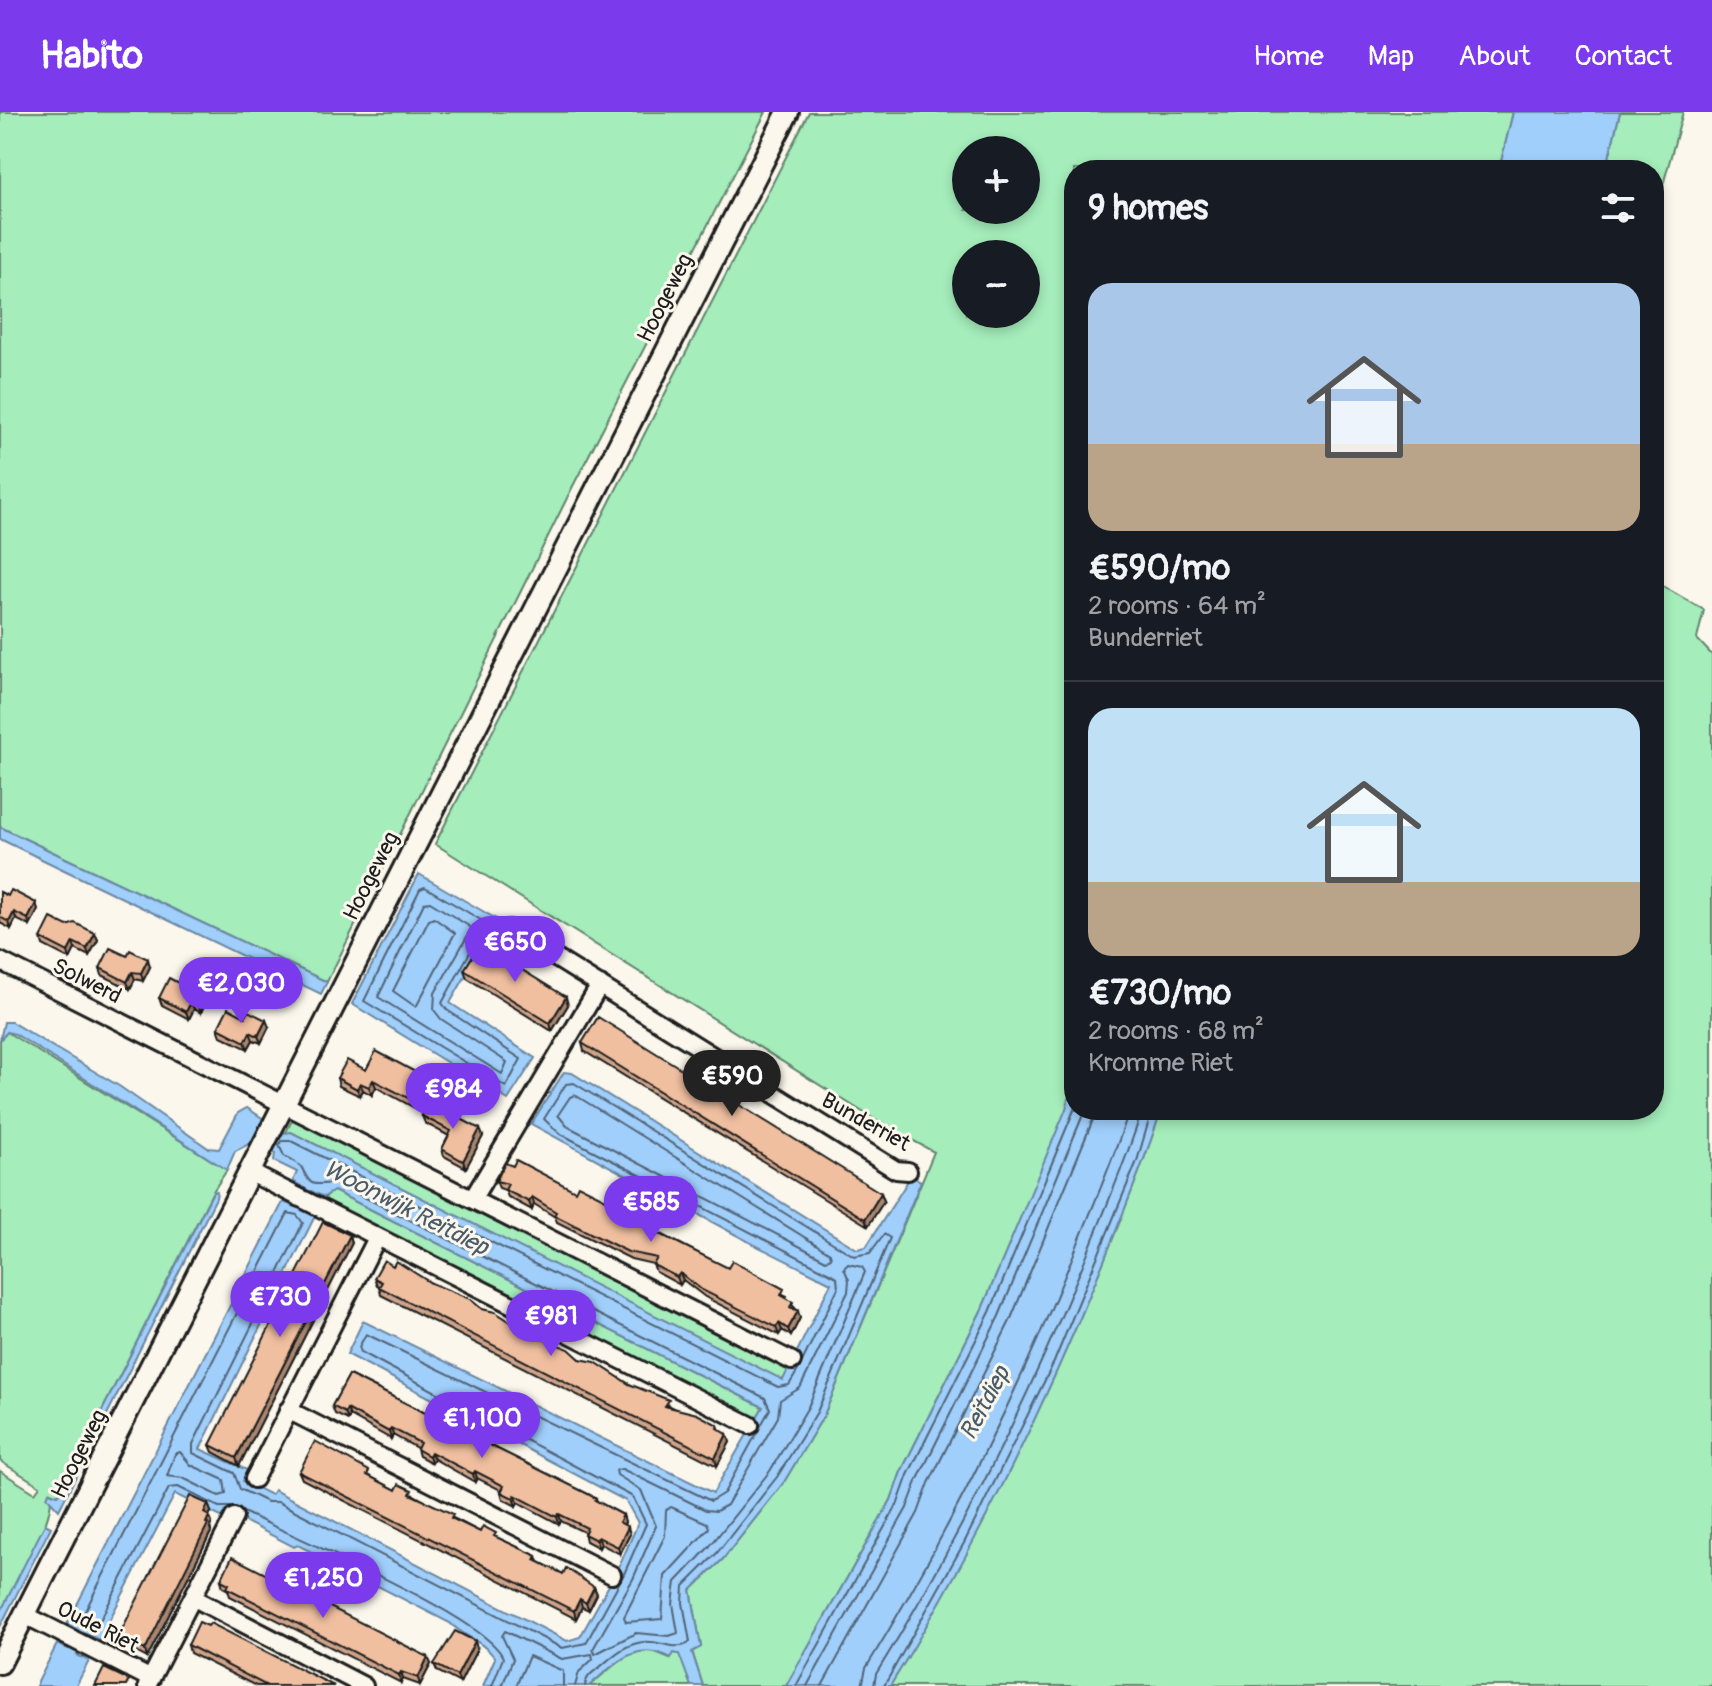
<!DOCTYPE html>
<html lang="en">
<head>
<meta charset="utf-8">
<style>
	:root { --surface:#171b24; --page:#20242c; --text:#f1f3f6; --muted:#9ea1a6; --line:#363941; --accent:#7c3aed }
	body { margin:0; font-family:Pangolin,sans-serif; background:var(--page); color:var(--text); height:100vh; display:flex; flex-direction:column; font-size:30px; white-space:nowrap }
	* { box-sizing:border-box; margin:0 }
	p { font-size:26px; color:var(--muted) }
	.icon { flex:none; width:44px; height:44px; fill:none; stroke:currentColor; stroke-width:2; stroke-linecap:round; stroke-linejoin:round }
	.map { position:relative; flex:1; overflow:hidden }
	.drawer { position:absolute; left:1064px; top:48px; width:600px; height:960px; display:flex; flex-direction:column; background:var(--surface); border-radius:32px; box-shadow:0 4px 12px #0003 }
	.drawer>* { flex:none }
	.buttons { position:absolute; left:952px; top:24px; display:grid; gap:16px }
	.buttons a { display:grid; place-items:center; width:88px; height:88px; border-radius:50%; background:var(--surface); box-shadow:0 4px 12px #0003; font-size:40px }
	.price { position:absolute; translate:-50% -68px; padding:0 18px; border-radius:28px; background:var(--accent); color:#fff; font-size:26px; line-height:52px; filter:drop-shadow(0 2px 4px #0008) }
	.price::after { content:''; position:absolute; left:50%; top:48px; width:24px; height:18px; margin-left:-12px; background:inherit; clip-path:polygon(0 0,100% 0,50% 100%) }
	.price.current { background:#222; color:#fff }
	ul { padding:0; list-style:none }
	li { display:grid; align-content:center; gap:16px; height:424px; padding:0 24px }
	li+li { border-top:2px solid var(--line) }
	li span { display:grid; place-items:center; height:248px; border-radius:24px; color:#555 }
	li>.icon { margin-inline-start:auto }
	span .icon { width:144px; height:144px; fill:#fffc; stroke-width:1 }
	li b { font-size:34px }
	h2 { display:flex; justify-content:space-between; align-items:center; height:96px; padding:0 24px; font-size:34px }
	header { display:flex; align-items:center; gap:48px; box-sizing:border-box; height:112px; padding:0 40px; background:var(--accent); color:#fff }
	header strong { font-size:38px }
	nav { display:flex; gap:44px; margin-inline-start:auto; font-size:28px }
	.map>svg:first-child { display:block }
</style>
</head>
<body>
<header>
<strong>Habito</strong>
<nav><a>Home</a><a>Map</a><a>About</a><a>Contact</a></nav>
</header>
<div class="map">
<svg width="1712" height="1574" viewBox="0 0 1712 1574">
	<rect width="100%" height="100%" fill="#fbf7ec"/>
	<filter id="ink" filterUnits="userSpaceOnUse"><feTurbulence type="fractalNoise" baseFrequency=".0125" numOctaves="2"/><feDisplacementMap in="SourceGraphic" scale="16" xChannelSelector="R" yChannelSelector="G"/><feConvolveMatrix kernelMatrix="1 2 1 2 8 2 1 2 1" color-interpolation-filters="sRGB"/></filter>
	<g filter="url(#ink)">
		<!-- green -->
		<path fill="#a5edbb" stroke="#60846c" stroke-width="2" fill-rule="evenodd" d="M0,0H766L573,374L327,870L0,715Z
			M809,0H1513L1499,58H1074V965L1067,997L982,1197L901,1360L891,1388L786,1574H703L692,1539L701,1535L691,1478L723,1447L784,1370L824,1303L934,1040L877,1009L435,732ZM966,38H1026V98H966ZM966,142H1026V202H966Z
			M1620,0H1683L1654,106V58H1606Z
			M1654,469L1704,498L1697,527L1712,543V1574H890C974,1438 1045,1294 1105,1146C1125,1096 1145,1049 1161,998H1654Z
			M7,920L227,1058L212,1081L61,1380L58,1383L50,1380C58,1406 13,1475 0,1501V1359L35,1381L40,1374L0,1349V928Z
			M293,1006L789,1259L783,1269L291,1020L285,1022Z
			M334,1079L763,1295L756,1307L325,1088L327,1080Z
			M648,1537L670,1546L674,1541L680,1542L691,1574H589L625,1544Z"/>
		<!-- water -->
		<path fill="#a0cffc" stroke="#6b87a2" stroke-width="2" fill-rule="evenodd" d="M1513,0H1620L1606,58H1499Z
			M0,715L327,870L321,882L0,727Z
			M419,762L498,808L450,891L535,946L508,988L352,892Z
			M4,910H11L119,974L208,1036L219,1037L238,1001L247,996L285,1021L291,1020L783,1268L831,1171L751,1131L531,1012L564,960L572,961L857,1137L866,1135L911,1064L921,1069L824,1303L784,1370L723,1447L691,1478L701,1535L692,1540L703,1574H691L679,1542L674,1541L671,1546C636,1527 615,1552 589,1574H483L495,1546C483,1529 464,1525 450,1511L298,1433L294,1435L227,1400L223,1406L175,1382L99,1528L87,1522L77,1543L89,1549L76,1574H36L57,1532L68,1537L78,1518L67,1512L283,1090L296,1095L306,1077L293,1069L297,1060L274,1049L275,1041L253,1030L235,1039L227,1058L15,922L7,920L0,928ZM311,1079L324,1085L334,1079L763,1295L713,1381L363,1209L347,1242L626,1389L638,1411L618,1457L580,1525L567,1529L274,1378L271,1383L243,1369L247,1358L200,1337L315,1104L302,1098Z
			M1074,965V998H1161C1145,1049 1125,1096 1105,1146C1045,1294 975,1438 890,1574H786L891,1388L901,1360L982,1197L1066,997Z
			M217,1079L216,1086L59,1398L47,1385L49,1380L58,1383L61,1380L213,1080Z
			M45,1412L51,1415L0,1515V1501Z"/>
		<g fill="none" stroke-linecap="round" stroke-linejoin="round">
			<!-- shore -->
			<path stroke="#516476" stroke-width="2" d="M425,775L486,811L442,891L447,898L521,947L506,975L364,889L420,777Z
				M430,790L472,816L435,881L434,898L441,907L507,950L502,962L378,885L424,791Z
				M434,806L455,821L416,895L393,879L429,808Z
				M575,983L830,1141L831,1146L826,1148L567,1014L558,1003L570,985Z
				M848,1152L862,1155L865,1160L808,1295L770,1359L710,1434L676,1470L673,1492L678,1521L669,1524L636,1521L595,1542L593,1537L633,1467L656,1414L641,1378L617,1363L616,1358L622,1357L706,1398L716,1399L727,1393L778,1305L780,1288L800,1276L848,1180L849,1168L844,1156Z
				M180,1340L191,1353L224,1368L226,1382L219,1384L183,1366L167,1364L175,1342Z
				M235,1395H219L178,1375L169,1376L97,1514L86,1515L80,1509L288,1101L297,1103L303,1111L193,1332V1341L234,1361L240,1377L267,1390H278L562,1536L586,1531L624,1462L646,1412L633,1385L361,1240L359,1235L366,1222L711,1389L724,1381L770,1297L765,1286L338,1072C314,1069 313,1081 301,1054L284,1044L279,1033L282,1029H291L778,1275L789,1273L800,1255
				M671,1395L707,1411L709,1416L665,1464L662,1507L626,1510L624,1505L665,1424L666,1398Z
				M241,1399C288,1422 488,1506 503,1546L492,1574
				M502,1574L513,1547L502,1524L505,1519L562,1547L592,1542L593,1547L579,1560L575,1574
				M516,1574L529,1544L563,1559V1574
				M585,1574C586,1564 592,1561 600,1555C613,1544 625,1532 643,1530C658,1527 677,1541 690,1530L683,1491L684,1474L717,1441L777,1365L817,1300L890,1126L884,1122L870,1141L854,1144L574,971L566,972L544,1007L559,1021L837,1165L838,1176L801,1252
				M796,1574L898,1391L908,1363L990,1200L1074,998
				M807,1574L907,1396L918,1367L999,1204L1085,998
				M822,1574L918,1401L929,1371L1010,1209L1097,998
				M862,1574L866,1556C948,1422 1018,1281 1077,1134C1095,1088 1115,1045 1129,998
				M874,1574L876,1562C959,1428 1029,1286 1088,1140C1107,1092 1127,1047 1142,998
				M884,1574L964,1431L1054,1250L1137,1049L1152,998"/>
			<defs>
				<path id="minor" d="M509,817L896,1058L908,1059
					M0,849L792,1249
					M251,1061L750,1313
					M473,1086L600,873
					M288,1298L612,1463
					M254,1367L377,1126
					M194,1486L364,1574
					M25,1503L151,1567
					M147,1574L234,1405"/>
				<path id="tertiary" d="M0,1551L788,0"/>
			</defs>
			<!-- minor casing -->
			<use href="#minor" stroke="#1c1c1c" stroke-width="22"/>
			<!-- tertiary casing -->
			<use href="#tertiary" stroke="#1c1c1c" stroke-width="26"/>
			<!-- minor -->
			<use href="#minor" stroke="#fbf7ec" stroke-width="16"/>
			<!-- tertiary -->
			<use href="#tertiary" stroke="#fbf7ec" stroke-width="20"/>
		</g>
		<!-- wall -->
		<path fill="#cea48a" stroke="#1c1c1c" stroke-width="2" d="M0,780L8,784L36,791L38,798L30,814L16,807L11,817L0,811Z
			M67,814L95,821L98,828L89,844L75,837L70,847L43,833L41,826Z
			M150,855L143,869L135,867L130,877L102,863L100,856Z
			M464,858L568,893L552,919L467,866Z
			M186,875L207,884L201,901L194,897L189,907L162,893L159,886Z
			M269,915L261,931L253,928L248,937L221,924L218,916Z
			M582,931L881,1081L884,1089L868,1114L584,939Z
			M366,958L432,969L435,976L422,1000L376,975L372,983L363,978L360,984L339,974L337,966Z
			M422,1004L483,1024L466,1056L444,1044L442,1037L449,1024L425,1011Z
			M513,1054L575,1079L640,1110V1111L713,1149L787,1184L786,1186L796,1197L800,1206L791,1224L782,1218L779,1223L705,1185L683,1168L680,1173L656,1160L653,1152L631,1147L557,1110L555,1105L534,1092L532,1098L508,1085L505,1078L499,1076L496,1069Z
			M350,1123L352,1131L239,1354L213,1340L210,1333Z
			M393,1154L431,1171L629,1272L671,1295L718,1313L720,1318L730,1330L717,1354L381,1183L379,1174L377,1173L374,1166Z
			M349,1263L596,1386L597,1390L623,1403L625,1410L624,1413L630,1422L620,1442L601,1432L599,1436L586,1429L584,1420L561,1409L559,1412L518,1390L516,1394L503,1387L501,1380V1378L477,1366L475,1370L434,1347L432,1351L419,1344L417,1337V1336L393,1323L391,1327L350,1304L348,1308L335,1302L332,1294Z
			M299,1360L371,1365L396,1378L414,1383L455,1407L480,1420L498,1426L537,1444L539,1450L563,1462L594,1475L597,1482L589,1498L582,1495L576,1507L302,1367Z
			M208,1392L211,1400L209,1404L212,1411L210,1415L211,1420L147,1546L121,1532L118,1525Z
			M221,1468L431,1552L420,1573L403,1567L401,1571L230,1484L228,1478L223,1475Z
			M188,1533L334,1574H256L190,1541Z
			M477,1537L460,1571L437,1559L434,1552Z"/>
		<!-- shaded-wall -->
		<path fill="#a88670" stroke="#1c1c1c" stroke-width="2" d="M36,791L38,798L30,814L28,807Z
			M14,800L16,807L11,817L9,810Z
			M95,821L98,828L89,844L87,837Z
			M73,830L75,837L70,847L68,840Z
			M148,847L150,855L143,869L141,861Z
			M132,860L135,867L130,877L127,870Z
			M204,876L207,884L201,901L198,894Z
			M566,885L568,893L552,919L550,911Z
			M191,890L194,897L189,907L186,900Z
			M266,908L269,915L261,931L258,924Z
			M250,920L253,928L248,937L245,930Z
			M373,968L376,975L372,983L369,975Z
			M432,969L435,976L422,1000L420,992Z
			M360,971L363,978L360,984L357,977Z
			M480,1017L483,1024L466,1056L463,1049Z
			M881,1081L884,1089L868,1114L865,1107Z
			M532,1085L534,1092L532,1098L529,1090Z
			M350,1123L352,1131L239,1354L236,1346Z
			M680,1161L683,1168L680,1173L677,1165Z
			M798,1199L800,1206L791,1224L788,1217Z
			M779,1211L782,1218L779,1223L776,1215Z
			M347,1297L350,1304L348,1308L345,1301Z
			M391,1316L393,1323L391,1327L389,1320Z
			M727,1322L730,1330L717,1354L715,1346Z
			M431,1340L434,1347L432,1351L429,1344Z
			M475,1359L477,1366L475,1370L473,1362Z
			M515,1383L518,1390L516,1394L513,1386Z
			M208,1392L211,1400L206,1409L204,1401Z
			M559,1402L561,1409L559,1412L557,1405Z
			M623,1403L625,1410L622,1417L619,1410Z
			M209,1404L212,1411L210,1415L211,1420L147,1546L145,1538Z
			M628,1415L630,1422L620,1442L618,1435Z
			M598,1425L601,1432L599,1436L596,1428Z
			M594,1475L597,1482L589,1498L586,1491Z
			M580,1487L582,1495L576,1507L574,1499Z
			M475,1529L477,1537L460,1571L457,1564Z
			M428,1545L431,1552L420,1573L418,1566Z
			M401,1560L403,1567L401,1571L399,1563Z"/>
		<!-- building -->
		<path fill="#f0bfa0" stroke="#1c1c1c" stroke-width="2" d="M11,778L36,791L28,807L14,800L9,810L0,805V780L8,784Z
			M51,806L67,814L75,811L95,821L87,837L73,830L68,840L41,826Z
			M480,832L566,885L550,911L464,858Z
			M110,836L127,844L130,838L148,847L141,861L132,860L127,870L100,856Z
			M169,866L186,875L189,868L204,876L198,894L191,890L186,900L159,886Z
			M228,896L245,905L248,899L266,908L258,924L250,920L245,930L218,916Z
			M598,905L881,1081L865,1107L582,931Z
			M376,939L432,969L420,992L373,968L369,975L360,971L357,977L337,966L347,948L366,958Z
			M429,990L480,1017L463,1049L442,1037L451,1019L422,1004Z
			M516,1048L575,1079L578,1073L638,1103L634,1109L728,1156L732,1149L784,1177L781,1183L793,1190L790,1195L798,1199L788,1217L779,1211L776,1215L702,1178L680,1161L677,1165L653,1153L657,1146L628,1140L554,1103L556,1100L532,1085L529,1090L505,1078L508,1072L496,1069L505,1051L513,1054Z
			M323,1110L350,1123L236,1346L210,1333Z
			M384,1148L393,1154L396,1149L431,1171L470,1187L482,1197L495,1200L530,1222L569,1237L580,1247L595,1250L629,1272L669,1288L665,1294L697,1302L718,1313L717,1316L727,1322L715,1346L379,1175L382,1170L374,1166Z
			M349,1263L596,1386L595,1388L623,1403L619,1410L628,1415L618,1435L598,1425L596,1428L584,1422L587,1416L559,1402L557,1405L515,1383L513,1386L501,1380L504,1374L475,1359L473,1362L431,1340L429,1344L417,1337L420,1331L391,1316L389,1320L347,1297L345,1301L332,1294Z
			M315,1329L369,1359L367,1363L396,1378L399,1372L412,1378L410,1382L453,1402L451,1406L480,1420L483,1414L496,1421L494,1424L537,1444L535,1448L563,1462L566,1456L594,1475L586,1491L580,1487L574,1499L299,1360Z
			M190,1384L208,1392L204,1401L209,1404L206,1411L208,1412L145,1538L118,1525Z
			M232,1445L428,1545L418,1566L401,1560L399,1563L227,1476L229,1472L221,1468Z
			M199,1510L208,1514L210,1511L334,1574H267L188,1533Z
			M455,1519L475,1529L457,1564L434,1552Z
			M104,1556L129,1568L126,1574H95Z"/>
	</g>
	<g text-anchor="middle" dominant-baseline="central" stroke-width="6" stroke-linejoin="round" paint-order="stroke">
		<!-- street labels -->
		<g font-size="22" fill="#1c1c1c" stroke="#fbf7ec">
			<text transform="translate(665 186) rotate(-63)">Hoogeweg</text>
			<text transform="translate(371 764) rotate(-63)">Hoogeweg</text>
			<text transform="translate(87 869) rotate(27)">Solwerd</text>
			<text transform="translate(866 1010) rotate(29)">Bunderriet</text>
			<text transform="translate(79 1342) rotate(-63)">Hoogeweg</text>
			<text transform="translate(98 1515) rotate(27)">Oude Riet</text>
		</g>
		<!-- water labels -->
		<g font-size="24" font-style="italic" fill="#4a5b6a" stroke="#fbf7ec">
			<text transform="translate(406 1096) rotate(27)">Woonwijk Reitdiep</text>
			<text transform="translate(985 1291) rotate(-62)">Reitdiep</text>
		</g>
	</g>
</svg>
<div class="buttons">
<a>+</a>
<a>−</a>
</div>
<b class="price" style="left:515px;top:872px">€650</b>
<b class="price" style="left:241px;top:913px">€2,030</b>
<b class="price current" style="left:732px;top:1006px">€590</b>
<b class="price" style="left:453px;top:1019px">€984</b>
<b class="price" style="left:651px;top:1132px">€585</b>
<b class="price" style="left:280px;top:1227px">€730</b>
<b class="price" style="left:551px;top:1246px">€981</b>
<b class="price" style="left:482px;top:1348px">€1,100</b>
<b class="price" style="left:323px;top:1508px">€1,250</b>
<section class="drawer">
<h2>9 homes<svg class="icon" aria-label="filters" viewBox="0 0 24 24"><path d="M4 7h16M4 17h16"/><circle cx="9" cy="7" r="2"/><circle cx="15" cy="17" r="2"/></svg></h2>
<ul>
<li><span style="background:linear-gradient(#a9c7e8 65%,#b9a48a 0)"><svg class="icon" aria-label="home" viewBox="0 0 24 24"><path d="M3 11l9-7 9 7M6 9v11h12V9"/></svg></span><div><b>€590/mo</b><p>2 rooms · 64 m²</p><p>Bunderriet</p></div></li>
<li><span style="background:linear-gradient(#bfe0f5 70%,#b9a48a 0)"><svg class="icon" aria-label="home" viewBox="0 0 24 24"><path d="M3 11l9-7 9 7M6 9v11h12V9"/></svg></span><div><b>€730/mo</b><p>2 rooms · 68 m²</p><p>Kromme Riet</p></div></li>
</ul>
</section>
</div>
</body>
</html>
